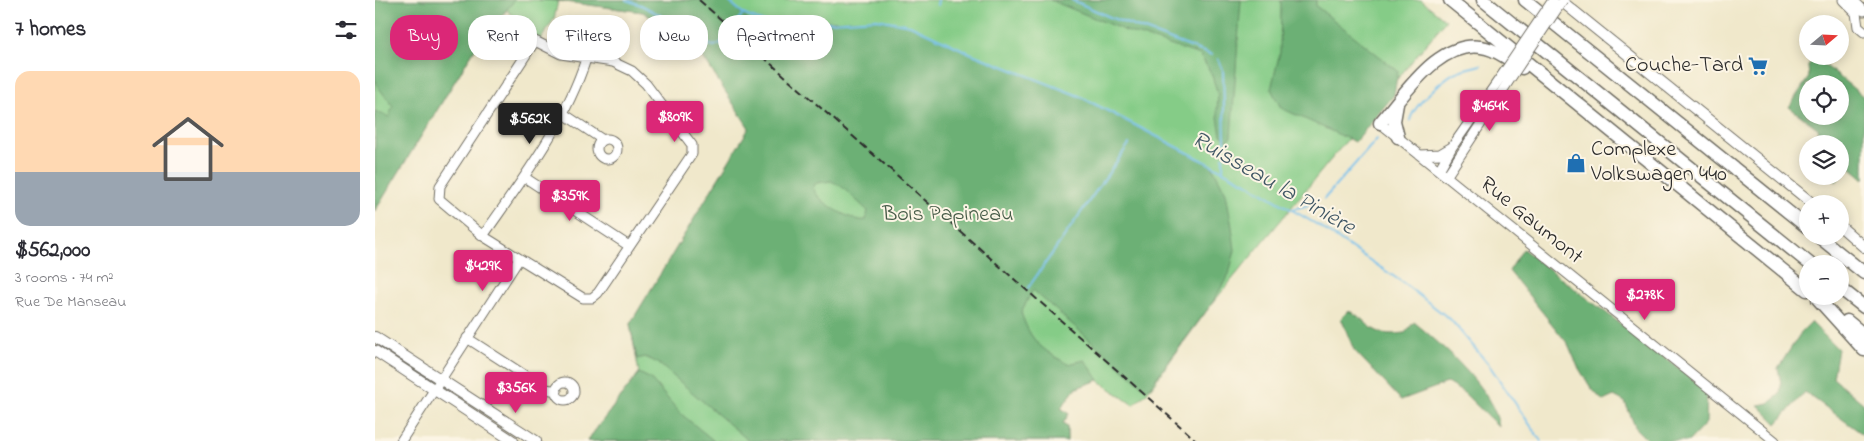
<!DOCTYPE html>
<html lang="en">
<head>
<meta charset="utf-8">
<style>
	:root { --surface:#fff; --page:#f7f7f7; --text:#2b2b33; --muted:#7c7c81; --accent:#db2777 }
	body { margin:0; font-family:"Indie Flower",sans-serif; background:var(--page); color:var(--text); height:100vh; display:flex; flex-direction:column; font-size:19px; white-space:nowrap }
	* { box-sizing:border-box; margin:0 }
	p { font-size:16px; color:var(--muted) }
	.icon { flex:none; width:28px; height:28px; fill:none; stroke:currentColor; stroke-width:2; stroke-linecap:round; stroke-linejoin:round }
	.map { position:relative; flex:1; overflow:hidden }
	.sheet { display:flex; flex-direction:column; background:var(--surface); width:375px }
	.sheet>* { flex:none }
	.top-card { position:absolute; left:15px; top:15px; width:475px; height:45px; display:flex; gap:10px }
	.needle { width:32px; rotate:71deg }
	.fabs { position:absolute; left:1424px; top:15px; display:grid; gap:10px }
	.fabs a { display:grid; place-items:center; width:50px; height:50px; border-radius:50%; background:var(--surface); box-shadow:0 2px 12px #0003; font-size:25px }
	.price { position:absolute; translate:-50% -42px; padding:0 11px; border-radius:5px; background:var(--accent); color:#fff; font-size:16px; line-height:32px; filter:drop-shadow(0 1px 2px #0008) }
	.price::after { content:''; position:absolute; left:50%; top:30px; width:15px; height:11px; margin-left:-8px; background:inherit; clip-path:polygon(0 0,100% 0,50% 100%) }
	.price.selected { background:#222; color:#fff }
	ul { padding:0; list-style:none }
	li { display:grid; align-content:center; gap:10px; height:265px; padding:0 15px }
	li span { display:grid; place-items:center; height:155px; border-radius:15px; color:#555 }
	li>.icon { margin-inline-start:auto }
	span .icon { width:90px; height:90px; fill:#fffc; stroke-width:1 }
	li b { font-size:21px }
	h2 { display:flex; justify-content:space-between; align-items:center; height:60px; padding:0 15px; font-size:21px }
	.chip { padding:0 18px; border-radius:20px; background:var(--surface); box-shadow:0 2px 12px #0003; font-size:18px; line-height:45px }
	.chip.selected { background:var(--accent); color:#fff }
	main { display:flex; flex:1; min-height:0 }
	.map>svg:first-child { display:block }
</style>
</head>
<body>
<main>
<section class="sheet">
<h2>7 homes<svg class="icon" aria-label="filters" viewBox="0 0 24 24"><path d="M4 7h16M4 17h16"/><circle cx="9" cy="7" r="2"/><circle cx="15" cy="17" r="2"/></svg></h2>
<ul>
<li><span style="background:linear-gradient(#ffd9b3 65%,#9aa5b1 0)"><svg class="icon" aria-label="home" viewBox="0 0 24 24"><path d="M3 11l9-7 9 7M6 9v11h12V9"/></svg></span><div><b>$562,000</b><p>3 rooms · 74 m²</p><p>Rue De Manseau</p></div></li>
</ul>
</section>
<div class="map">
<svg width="1489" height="441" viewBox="0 0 1489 441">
	<rect width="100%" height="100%" fill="#fcf5e5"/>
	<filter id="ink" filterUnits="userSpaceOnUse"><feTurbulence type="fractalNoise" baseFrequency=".02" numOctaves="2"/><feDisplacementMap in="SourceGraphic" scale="10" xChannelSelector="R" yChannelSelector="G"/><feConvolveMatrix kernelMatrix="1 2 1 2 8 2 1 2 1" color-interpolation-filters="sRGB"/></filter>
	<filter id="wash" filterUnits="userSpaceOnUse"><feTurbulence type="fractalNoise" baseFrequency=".0096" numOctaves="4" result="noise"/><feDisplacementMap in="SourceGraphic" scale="20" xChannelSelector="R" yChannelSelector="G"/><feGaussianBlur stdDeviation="1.12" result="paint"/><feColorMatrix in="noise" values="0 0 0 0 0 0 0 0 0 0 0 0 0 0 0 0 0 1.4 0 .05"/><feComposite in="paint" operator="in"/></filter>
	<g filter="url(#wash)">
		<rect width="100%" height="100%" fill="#f0e8cb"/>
		<!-- green -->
		<path fill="#85cc87" stroke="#587c59" d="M0,0H1046L1071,20L836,305L771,394L758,405L723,380C703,387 697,388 686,408L694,414L688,423L692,426V441H212L264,373L255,324L375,128L324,51L268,12L183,1L179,19L164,42L160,41L156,32L132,10L104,42L0,211Z"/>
		<!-- forest -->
		<path fill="#6cb074" stroke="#4c6e50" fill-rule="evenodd" d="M0,0H140L104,42L0,211V111L14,117L18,106L3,87L0,78Z
			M164,0H352L374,21L386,24L502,19L535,25L597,54L704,96L837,166L851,193L857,227L860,250L854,274L836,305L772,390L658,290L646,312C655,341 667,350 693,364L710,360L724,380L701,388L686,408L694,414L688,423L692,426V441H374L283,363L270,357L262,359L255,324L374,128L324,51L268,12L183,1ZM456,181L466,186L493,211L491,220C477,223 438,199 438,186L442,183Z
			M675,0H866L856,137L852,140L846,135L842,111L843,94L836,73L825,55L751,31Z
			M906,0H941V6L1023,71L1019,95L980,142L906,108L896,89L905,52Z
			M1439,56L1489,97V179L1475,167L1461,182L1456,176H1465V144H1432V150L1429,147L1444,129L1414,107L1434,77L1433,66ZM1432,84H1465V116H1432Z
			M1148,249L1332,390L1331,423L1314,441H1273L1261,429L1250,402L1239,396L1228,401L1216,388L1203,367L1193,344L1134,271Z
			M973,311C985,314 991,326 1002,331C1011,335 1021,334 1030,333L1039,322C1066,344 1120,391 1124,427L1089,393L1072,383L1026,400L979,350L966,318Z
			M1436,322L1463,349L1458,378L1489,404V435L1430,392L1402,424L1383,405L1394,403L1405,394L1406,384L1403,368L1427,331Z
			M264,373L276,379L305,413L339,441H212Z"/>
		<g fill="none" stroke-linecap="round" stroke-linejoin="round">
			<!-- stream -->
			<path stroke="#72bfec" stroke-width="2" d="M251,0L266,5L302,24L332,44L339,46L346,43L349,36L368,14
				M352,0L370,15L391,23H439L502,19L535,25L597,54L704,96L871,183L941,224L1027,282L1076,320L1114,365L1166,441
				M697,0L737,18L837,55
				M562,5L563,0
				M843,59L848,70L850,143
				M1035,121C1036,108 1068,79 1079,73C1087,69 1097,67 1106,65
				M848,171V157
				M949,199L1002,139
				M918,209L938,204
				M653,288L754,144"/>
		</g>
	</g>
	<g filter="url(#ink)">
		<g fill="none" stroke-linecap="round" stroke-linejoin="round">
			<defs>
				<path id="minor" d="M1468,0L1481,13L1483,27L1489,32
					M1478,0L1489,11
					M160,41L186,54L238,62L257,71L271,84L317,145V154L223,293L217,298H208L108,236L64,199L65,186Z
					M189,114L228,140
					M1005,123L1400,441
					M222 149a10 10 0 1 1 20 0a10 10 0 1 1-20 0Z
					M1045,155L1065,154L1077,147
					M1064,170L1077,147L1132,68
					M149,177L254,246
					M1071,177L1139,73
					M108,236C147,180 190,124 211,59
					M92,338L171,389L182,391
					M181 391a9 9 0 1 1 18 0a9 9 0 1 1-18 0Z
					M26,441L144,259"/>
				<path id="major" d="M1185,0L1438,204
					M1465,226L1489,247
					M0,337L161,441
					M0,351L138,441"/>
				<path id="highway" d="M1075,0L1432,290
					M1108,0L1435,264
					M1150,0L1432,227
					M1022,104L1019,121L1023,137
					M1005,123C1030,94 1066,36 1111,48C1124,51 1136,61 1147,68
					M1443,236L1489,273
					M1465,288L1489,307
					M1443,299L1489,350
					M1472,321L1489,335"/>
			</defs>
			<!-- minor casing -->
			<use href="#minor" stroke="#706d63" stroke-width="11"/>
			<!-- major casing -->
			<use href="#major" stroke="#706d63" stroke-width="12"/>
			<!-- highway casing -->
			<use href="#highway" stroke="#706d63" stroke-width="15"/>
			<!-- minor -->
			<use href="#minor" stroke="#fff" stroke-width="9"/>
			<!-- major -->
			<use href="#major" stroke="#fff" stroke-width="10"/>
			<!-- highway -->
			<use href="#highway" stroke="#fff" stroke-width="12"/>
			<!-- rail -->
			<path stroke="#2b2b2b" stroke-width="2" stroke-dasharray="8 4" stroke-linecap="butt" d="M324,0L822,441"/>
			<defs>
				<path id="minor-bridge" d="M1132,68L1178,0
					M1139,73L1188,0"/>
			</defs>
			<!-- minor-bridge casing -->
			<use href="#minor-bridge" stroke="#706d63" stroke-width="11" stroke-linecap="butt"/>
			<!-- minor-bridge -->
			<use href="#minor-bridge" stroke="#fff" stroke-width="9"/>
		</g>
	</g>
	<!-- icons -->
	<defs>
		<symbol id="supermarket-bare" viewBox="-9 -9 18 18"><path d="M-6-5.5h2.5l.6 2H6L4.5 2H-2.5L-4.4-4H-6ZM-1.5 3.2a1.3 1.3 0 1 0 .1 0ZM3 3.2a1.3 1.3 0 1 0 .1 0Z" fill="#1f6fb2" stroke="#fcf5e5" stroke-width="2.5" paint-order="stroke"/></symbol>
		<symbol id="shop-bare" viewBox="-9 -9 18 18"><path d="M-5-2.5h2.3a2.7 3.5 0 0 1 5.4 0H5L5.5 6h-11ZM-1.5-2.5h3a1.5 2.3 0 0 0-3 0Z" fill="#1f6fb2" stroke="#fcf5e5" stroke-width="2.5" paint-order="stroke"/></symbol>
	</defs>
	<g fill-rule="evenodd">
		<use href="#supermarket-bare" x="1369" y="52" width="28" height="28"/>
		<use href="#shop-bare" x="1187" y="149" width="28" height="28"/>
	</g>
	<g text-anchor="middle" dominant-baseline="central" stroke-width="4" stroke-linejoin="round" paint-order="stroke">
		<!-- poi labels -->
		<g font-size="22" fill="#2b2b2b" stroke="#fcf5e5" text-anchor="end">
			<text x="1368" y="66">Couche-Tard</text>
			<text x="1216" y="150" text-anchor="start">Complexe<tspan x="1216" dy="25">Volkswagen 440</tspan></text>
		</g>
		<!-- park labels -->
		<g font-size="22" fill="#465b47" stroke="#fcf5e5">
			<text x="573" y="215">Bois Papineau</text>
		</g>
		<!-- street labels -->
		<g font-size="22" fill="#2b2b2b" stroke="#fcf5e5">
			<text transform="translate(1156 221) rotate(39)">Rue Gaumont</text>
		</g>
		<!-- water labels -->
		<g font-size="24" font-style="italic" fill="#405765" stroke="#fcf5e5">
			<text transform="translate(898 184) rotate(30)">Ruisseau la Pinière</text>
		</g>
	</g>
</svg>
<div class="fabs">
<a><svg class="needle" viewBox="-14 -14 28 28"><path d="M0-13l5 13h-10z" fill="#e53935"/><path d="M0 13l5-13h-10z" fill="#7c7c81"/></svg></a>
<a><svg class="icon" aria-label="locate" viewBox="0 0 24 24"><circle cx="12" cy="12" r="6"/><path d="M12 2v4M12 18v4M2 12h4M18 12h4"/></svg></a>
<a><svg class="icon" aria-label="layers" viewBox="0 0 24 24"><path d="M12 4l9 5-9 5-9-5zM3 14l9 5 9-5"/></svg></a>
<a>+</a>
<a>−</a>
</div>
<b class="price" style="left:1115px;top:132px">$464K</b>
<b class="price" style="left:300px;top:143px">$809K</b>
<b class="price selected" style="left:155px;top:145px">$562K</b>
<b class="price" style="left:195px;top:222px">$359K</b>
<b class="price" style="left:108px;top:292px">$429K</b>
<b class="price" style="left:1270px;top:321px">$278K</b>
<b class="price" style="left:141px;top:414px">$356K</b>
<div class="top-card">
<a class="chip selected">Buy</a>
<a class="chip">Rent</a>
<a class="chip">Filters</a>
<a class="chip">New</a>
<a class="chip">Apartment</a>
</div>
</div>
</main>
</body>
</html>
